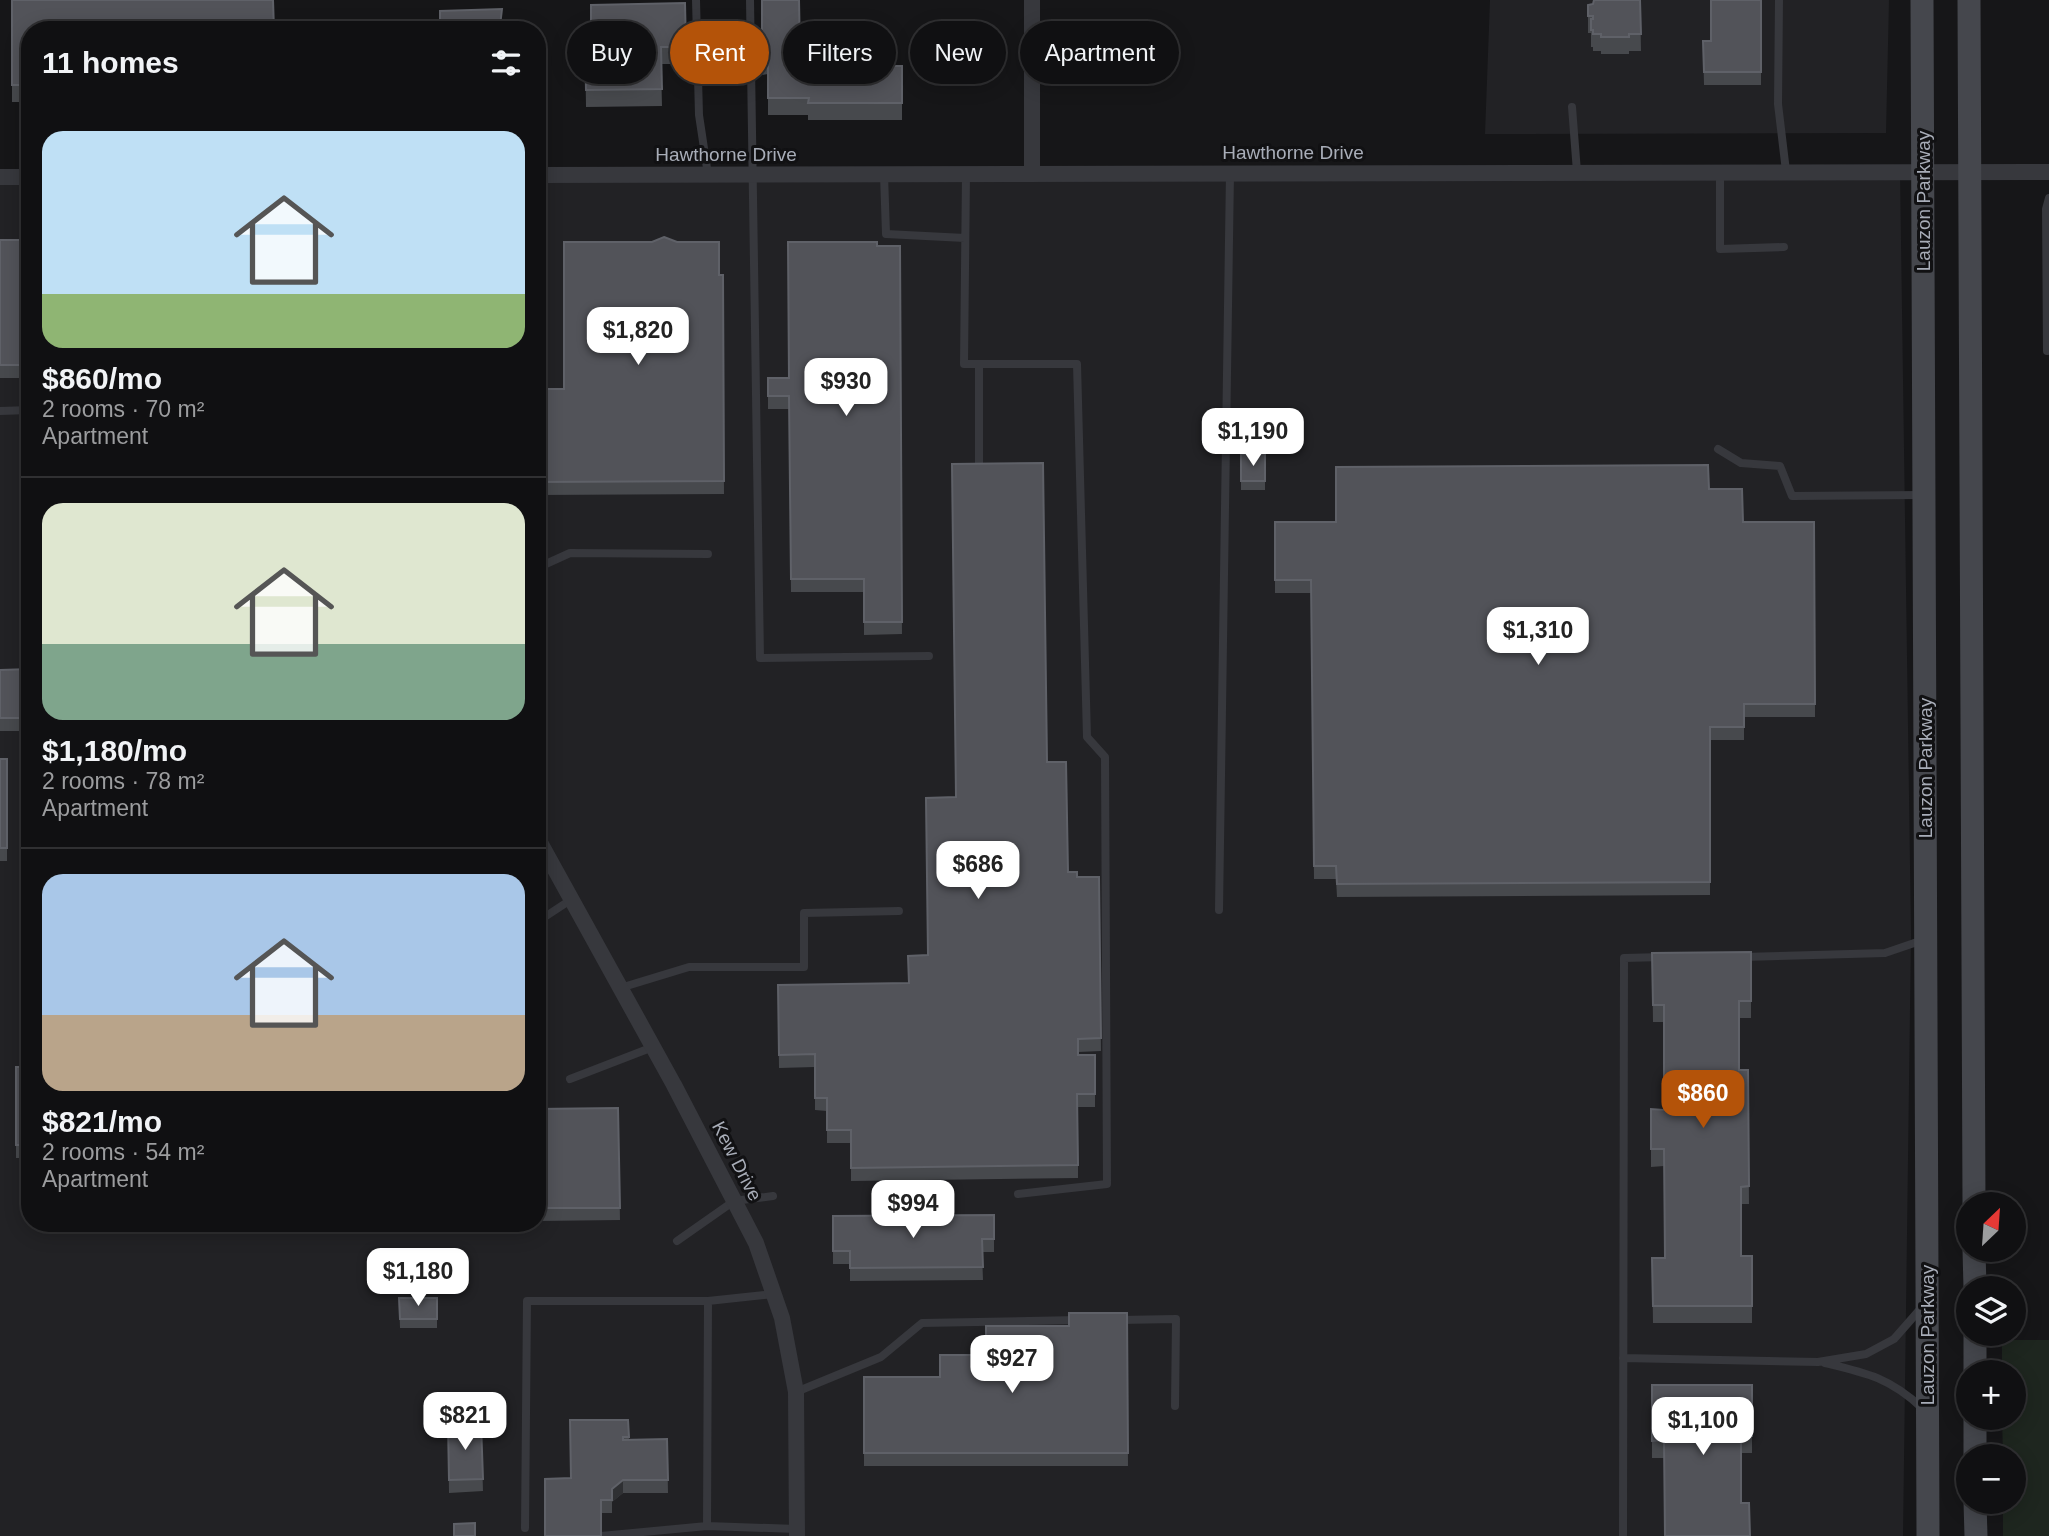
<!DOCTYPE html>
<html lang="en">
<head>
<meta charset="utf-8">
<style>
	:root { --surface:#101012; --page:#1e1e20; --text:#f1f3f6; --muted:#9c9d9f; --line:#303032; --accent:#b45309 }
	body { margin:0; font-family:Helvetica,sans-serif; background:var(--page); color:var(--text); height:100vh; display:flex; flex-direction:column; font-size:26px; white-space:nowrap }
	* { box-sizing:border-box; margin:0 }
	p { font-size:23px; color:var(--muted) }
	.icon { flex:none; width:38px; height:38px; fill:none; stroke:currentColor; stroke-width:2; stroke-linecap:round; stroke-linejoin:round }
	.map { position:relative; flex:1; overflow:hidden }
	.drawer { position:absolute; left:21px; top:21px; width:525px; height:1211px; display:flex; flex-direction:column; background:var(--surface); border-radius:28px; box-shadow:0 4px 18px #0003,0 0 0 2px var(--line) }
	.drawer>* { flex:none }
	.top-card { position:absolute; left:567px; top:21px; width:665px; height:63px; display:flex; gap:14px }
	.needle { width:46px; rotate:25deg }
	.fabs { position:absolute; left:1956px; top:1192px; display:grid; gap:14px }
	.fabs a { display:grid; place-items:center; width:70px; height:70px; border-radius:50%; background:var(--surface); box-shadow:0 4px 18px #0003,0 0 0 2px var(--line); font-size:35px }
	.price { position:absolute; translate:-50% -60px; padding:0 16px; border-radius:14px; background:#fff; color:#222; font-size:23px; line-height:46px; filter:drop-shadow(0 2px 4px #0008) }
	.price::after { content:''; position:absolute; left:50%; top:42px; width:21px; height:16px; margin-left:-10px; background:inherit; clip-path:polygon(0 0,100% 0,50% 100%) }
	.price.selected { background:var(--accent); color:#fff }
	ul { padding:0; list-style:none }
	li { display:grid; align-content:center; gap:14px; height:371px; padding:0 21px }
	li+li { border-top:2px solid var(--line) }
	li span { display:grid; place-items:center; height:217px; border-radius:21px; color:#555 }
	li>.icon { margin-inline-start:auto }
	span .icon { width:126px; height:126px; fill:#fffc; stroke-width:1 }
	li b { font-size:30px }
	h2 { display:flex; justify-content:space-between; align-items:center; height:84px; padding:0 21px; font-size:30px }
	.tag { padding:0 24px; border-radius:32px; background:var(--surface); box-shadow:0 4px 18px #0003,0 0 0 2px var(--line); font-size:24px; line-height:63px }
	.tag.selected { background:var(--accent); color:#fff }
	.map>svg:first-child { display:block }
</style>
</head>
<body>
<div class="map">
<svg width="2049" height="1536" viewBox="0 0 2049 1536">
	<rect width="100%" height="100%" fill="#161618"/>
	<!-- built -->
	<path fill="#222225" d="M1490,0H1889L1886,133L1485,134Z
		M1900,171L1911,934L1903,1536H0V177H30V1223H537V175Z"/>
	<!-- green -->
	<path fill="#1e261f" d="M2002,1340H2049V1536H2003V1502H2014V1456H2003L2002,1418H2014V1372H2002Z"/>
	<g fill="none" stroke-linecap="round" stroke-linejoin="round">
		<!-- service -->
		<path stroke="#37383d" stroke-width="8" d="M696,0L699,115L708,175
			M750,0L760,658L929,656
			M1779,0L1778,104L1786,171
			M1572,107L1577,172
			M1720,172V249L1784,247
			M884,174L886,234L965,238
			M966,174L964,364H1077L1087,737L1105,757L1107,1184L1018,1194
			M537,258L541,175
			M2047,351L2046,209L2049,198
			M979,364V473
			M0,411L30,410
			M1718,449L1741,463L1780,466L1792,496L1921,495
			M537,568L570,553L708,554
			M537,875L554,867
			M1219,910L1230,173
			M537,922L572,899
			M1742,957L1885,953L1923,940
			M620,988L689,967H804V913L899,911
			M570,1079L653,1047
			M677,1241L734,1201L773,1196
			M708,1301L774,1294
			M1119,1320L1176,1319L1175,1406
			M1623,1358L1818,1362L1866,1354L1894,1339L1923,1306
			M1825,1363C1867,1373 1890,1378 1922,1408
			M796,1392L881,1357L922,1323L1078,1320
			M525,1528L527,1301H708L707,1526
			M601,1536L707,1526L797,1529
			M1623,1536L1624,958L1663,957"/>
		<!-- minor -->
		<path stroke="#37383d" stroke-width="16" d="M1032,0V174
			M537,175L2049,172
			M0,177H30
			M537,837L674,1085L756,1243L782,1318L796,1392L797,1536"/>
		<!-- secondary -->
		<path stroke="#45474d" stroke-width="23" d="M1922,0L1928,1536
			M1969,0L1974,1204
			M1974,1250L1975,1288
			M1975,1334V1372
			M1975,1418V1456
			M1975,1502L1976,1536"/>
	</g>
	<!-- wall -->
	<path fill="#47494d" d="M12,0L30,30V102H12Z
		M762,0L800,52L828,66H902V120H808V115H768V74L762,75Z
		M1593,0H1640L1641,51H1629V54H1601V51H1593V47H1591V33H1588V5L1593,4Z
		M1761,0V85H1704L1703,41H1711Z
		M685,3L686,64H661L662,106L586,107L585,42L591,41Z
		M0,240H30V378H0Z
		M877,246H900L902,634L864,635V592H791L789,409H768V378H789Z
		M723,275L724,494L537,495V389H564Z
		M1241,454H1265V490H1241Z
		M1709,489L1743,522L1815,704V717H1744V740H1710V895L1337,897L1336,879H1314L1311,593H1275V522H1336Z
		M30,669V731H0V670Z
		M0,759H7V861H0Z
		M1047,762L1068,872L1077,877H1099L1101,1051L1078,1052V1055L1095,1094V1107H1078V1178L851,1181V1143H827V1111L815,1110V1067L779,1068L778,985L908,983L927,955L956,797Z
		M1751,952V1018H1739V1070H1748L1749,1204H1741V1256H1752V1323H1653L1652,1258H1665L1664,1166L1651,1167V1109L1664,1110V1022H1653L1652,953Z
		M537,968L541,972V1018H537Z
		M16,1067H30V1158H16Z
		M618,1108L620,1220L537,1221V1109Z
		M994,1215V1252H982L983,1280L850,1281V1264H833V1216Z
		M214,1223H304L214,1224Z
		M399,1298H437V1328H400Z
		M1127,1313L1128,1466H864V1377H940L986,1355L1069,1326Z
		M1652,1385H1752V1453H1741V1503L1750,1536L1664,1458H1652Z
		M628,1420L629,1440L667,1439L668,1493H623L612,1502V1513H601L571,1478Z
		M481,1423L483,1491L449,1493L448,1424Z"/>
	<!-- shaded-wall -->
	<path fill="#2f3033" d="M828,50V67L813,66Z
		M623,1480V1493L612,1502V1489Z"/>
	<!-- building -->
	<path fill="#525359" stroke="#5f6168" stroke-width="2" d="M12,0H273L274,30H30V85H12Z
		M762,0H799L800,52L815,37L828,50L813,66H902V103H808L809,98H768V57L762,58Z
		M1594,0H1640L1641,34H1629V37H1601V34H1593V30H1591V19H1593V16H1588V5L1593,4Z
		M1711,0H1761V72H1704L1703,41H1711Z
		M685,3L686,47H661L662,89L586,90L585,42L591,41V5Z
		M502,9L500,26L504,30H440V11Z
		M664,237L677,242H719V275H723L724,481L537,482V389H564V242H652Z
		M0,240H30V365H0Z
		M788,242H877V246H900L902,622H864V579H791L789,396H768V378H789Z
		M1241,454H1265V481H1241Z
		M1043,463L1047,762H1066L1068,872H1077V877H1099L1101,1038L1078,1039V1055H1095V1094H1077L1078,1165L851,1168V1130H827V1098H815V1054L779,1055L778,985L909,983L908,956L928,955L926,798L956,797L952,464Z
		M1708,465L1709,489H1742L1743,522H1814L1815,704H1744V727H1710V882L1337,884L1336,866H1314L1311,580H1275V522H1336V467Z
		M30,669V718H0V670Z
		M0,759H7V848H0Z
		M1751,952V1001H1739V1070H1748L1749,1186L1741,1187V1256H1752V1306H1653L1652,1258H1665L1664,1149H1651V1109L1664,1110V1005H1653L1652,953Z
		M537,968L541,972V1005H537Z
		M16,1067H30V1145H16Z
		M618,1108L620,1208H537V1109Z
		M994,1215V1239H982L983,1267L850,1268V1251H833V1216Z
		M399,1298H437V1319H400Z
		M1069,1313H1127L1128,1453H864V1377H940V1355H986V1326H1069Z
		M1652,1385H1752V1436H1741V1503H1749L1750,1536H1665L1664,1440L1652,1441Z
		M570,1420H628L629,1437H623V1440L667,1439L668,1480H623L612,1489V1500H601V1536H545V1479L571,1478Z
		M481,1423L483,1479L449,1480L448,1424Z
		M475,1523V1536H454V1524Z"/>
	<g text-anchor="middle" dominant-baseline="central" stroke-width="6" stroke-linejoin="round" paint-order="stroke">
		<!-- street labels -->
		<g font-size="19" fill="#a8adb8" stroke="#111113">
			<text x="1293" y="152">Hawthorne Drive</text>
			<text x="726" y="154">Hawthorne Drive</text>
			<text transform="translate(1923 201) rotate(-90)">Lauzon Parkway</text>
			<text transform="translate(1925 768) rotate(-90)">Lauzon Parkway</text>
			<text transform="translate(737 1161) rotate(63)">Kew Drive</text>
			<text transform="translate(1927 1335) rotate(-90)">Lauzon Parkway</text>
		</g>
	</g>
</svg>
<div class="fabs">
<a><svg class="needle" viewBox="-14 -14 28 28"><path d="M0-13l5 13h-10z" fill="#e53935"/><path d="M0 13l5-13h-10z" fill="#9c9d9f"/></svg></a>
<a><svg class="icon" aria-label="layers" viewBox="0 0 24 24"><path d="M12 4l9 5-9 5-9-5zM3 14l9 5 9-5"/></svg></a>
<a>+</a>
<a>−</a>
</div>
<b class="price" style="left:638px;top:367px">$1,820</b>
<b class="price" style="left:846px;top:418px">$930</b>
<b class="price" style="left:1253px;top:468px">$1,190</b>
<b class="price" style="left:1538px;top:667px">$1,310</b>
<b class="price" style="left:978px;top:901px">$686</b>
<b class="price selected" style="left:1703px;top:1130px">$860</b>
<b class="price" style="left:913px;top:1240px">$994</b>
<b class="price" style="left:418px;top:1308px">$1,180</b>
<b class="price" style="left:1012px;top:1395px">$927</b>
<b class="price" style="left:465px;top:1452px">$821</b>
<b class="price" style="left:1703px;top:1457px">$1,100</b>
<div class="top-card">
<a class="tag">Buy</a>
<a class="tag selected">Rent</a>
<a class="tag">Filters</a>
<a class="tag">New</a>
<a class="tag">Apartment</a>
</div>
<section class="drawer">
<h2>11 homes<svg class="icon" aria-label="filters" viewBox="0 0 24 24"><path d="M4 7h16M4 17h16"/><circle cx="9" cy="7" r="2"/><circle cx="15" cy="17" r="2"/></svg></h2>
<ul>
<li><span style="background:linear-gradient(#bfe0f5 75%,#8fb573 0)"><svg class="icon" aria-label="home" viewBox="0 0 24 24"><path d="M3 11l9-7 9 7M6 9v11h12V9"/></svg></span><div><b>$860/mo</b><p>2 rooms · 70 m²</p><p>Apartment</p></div></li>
<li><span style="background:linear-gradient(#dfe7d0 65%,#7fa58c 0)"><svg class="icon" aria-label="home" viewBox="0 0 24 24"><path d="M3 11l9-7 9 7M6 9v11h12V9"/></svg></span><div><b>$1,180/mo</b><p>2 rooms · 78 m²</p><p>Apartment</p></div></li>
<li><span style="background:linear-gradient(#a9c7e8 65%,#b9a48a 0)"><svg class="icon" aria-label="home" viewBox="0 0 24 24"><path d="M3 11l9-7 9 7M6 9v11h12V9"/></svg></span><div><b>$821/mo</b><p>2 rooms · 54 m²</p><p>Apartment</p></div></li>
</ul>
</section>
</div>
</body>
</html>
